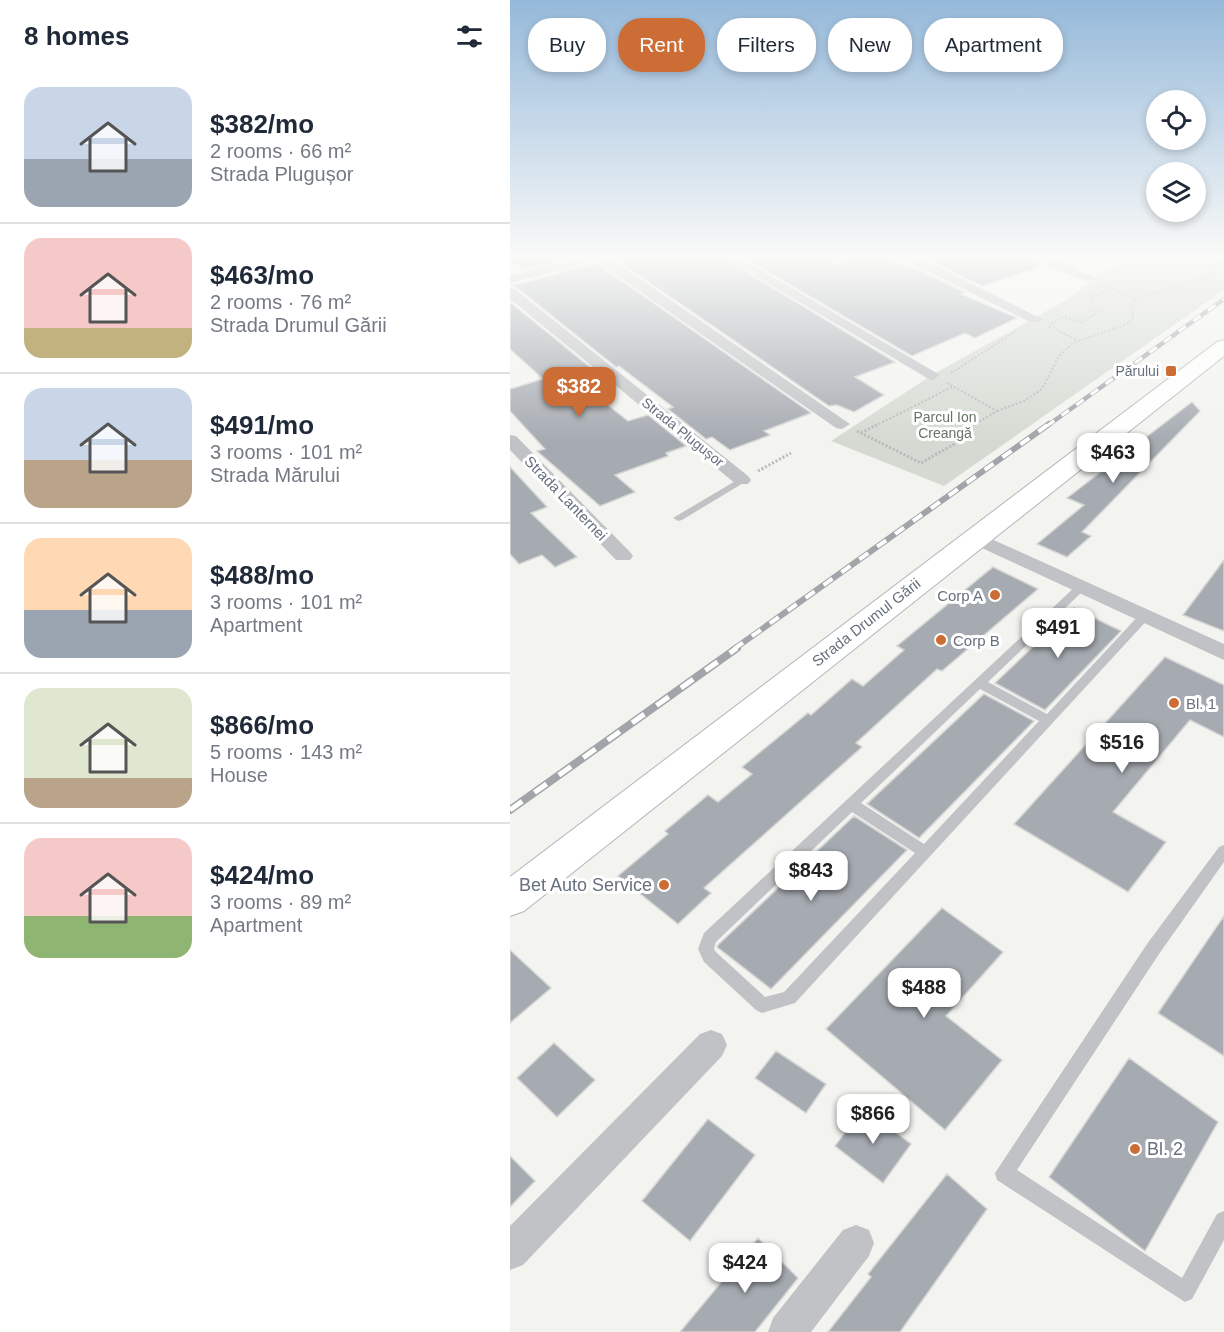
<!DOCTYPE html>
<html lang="en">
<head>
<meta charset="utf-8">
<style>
	:root { --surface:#fff; --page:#f6f6f7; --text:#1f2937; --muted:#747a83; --line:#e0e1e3; --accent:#cd6d36 }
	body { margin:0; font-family:Helvetica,sans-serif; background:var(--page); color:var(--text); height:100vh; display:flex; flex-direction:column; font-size:22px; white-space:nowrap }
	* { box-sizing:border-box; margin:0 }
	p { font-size:20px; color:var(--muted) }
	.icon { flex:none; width:33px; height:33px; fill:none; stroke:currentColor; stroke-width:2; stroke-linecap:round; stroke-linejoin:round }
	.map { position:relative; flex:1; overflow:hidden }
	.sheet { display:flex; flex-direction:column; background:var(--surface); width:510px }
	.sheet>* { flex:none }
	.banner { position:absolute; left:18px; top:18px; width:570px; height:54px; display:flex; gap:12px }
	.controls { position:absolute; left:636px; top:90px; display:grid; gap:12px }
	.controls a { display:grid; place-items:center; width:60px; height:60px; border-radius:50%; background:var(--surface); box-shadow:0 3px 9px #0003; font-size:30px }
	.price { position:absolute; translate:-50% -51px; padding:0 14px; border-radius:12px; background:#fff; color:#222; font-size:20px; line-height:39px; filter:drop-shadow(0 2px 3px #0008) }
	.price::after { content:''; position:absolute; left:50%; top:36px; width:18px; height:14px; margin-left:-9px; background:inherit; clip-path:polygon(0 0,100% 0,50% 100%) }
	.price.on { background:var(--accent); color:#fff }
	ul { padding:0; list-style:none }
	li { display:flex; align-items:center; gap:18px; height:150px; padding:0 24px }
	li+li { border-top:2px solid var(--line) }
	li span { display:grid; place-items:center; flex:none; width:168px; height:120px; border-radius:18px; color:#555 }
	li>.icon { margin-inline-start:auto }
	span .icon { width:72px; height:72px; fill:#fffc; stroke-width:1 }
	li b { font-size:26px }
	h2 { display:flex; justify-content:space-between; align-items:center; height:72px; padding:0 24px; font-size:26px }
	.pill { padding:0 21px; border-radius:24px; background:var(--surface); box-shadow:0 3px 9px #0003; font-size:21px; line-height:54px }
	.pill.on { background:var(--accent); color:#fff }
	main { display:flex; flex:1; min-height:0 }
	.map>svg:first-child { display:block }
</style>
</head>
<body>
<main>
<section class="sheet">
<h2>8 homes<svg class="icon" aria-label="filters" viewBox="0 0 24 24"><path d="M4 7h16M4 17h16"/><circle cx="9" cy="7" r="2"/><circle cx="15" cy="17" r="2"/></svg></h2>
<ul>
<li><span style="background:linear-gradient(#c9d6e8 60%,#9aa5b1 0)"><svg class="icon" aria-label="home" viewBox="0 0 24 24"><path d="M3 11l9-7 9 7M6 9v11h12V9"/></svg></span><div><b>$382/mo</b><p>2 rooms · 66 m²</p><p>Strada Plugușor</p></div></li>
<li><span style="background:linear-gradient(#f6c9c9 75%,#c2b280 0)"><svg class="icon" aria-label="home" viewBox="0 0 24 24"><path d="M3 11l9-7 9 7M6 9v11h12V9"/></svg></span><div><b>$463/mo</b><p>2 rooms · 76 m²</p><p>Strada Drumul Gării</p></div></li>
<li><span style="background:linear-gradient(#c9d6e8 60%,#b9a48a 0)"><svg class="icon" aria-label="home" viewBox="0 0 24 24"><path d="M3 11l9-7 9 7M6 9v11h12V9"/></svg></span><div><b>$491/mo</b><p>3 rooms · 101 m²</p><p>Strada Mărului</p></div></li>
<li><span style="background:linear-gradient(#ffd9b3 60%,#9aa5b1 0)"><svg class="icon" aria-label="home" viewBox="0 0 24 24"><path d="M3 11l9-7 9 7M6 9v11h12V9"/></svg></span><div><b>$488/mo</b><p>3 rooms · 101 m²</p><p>Apartment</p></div></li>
<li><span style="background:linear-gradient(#dfe7d0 75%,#b9a48a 0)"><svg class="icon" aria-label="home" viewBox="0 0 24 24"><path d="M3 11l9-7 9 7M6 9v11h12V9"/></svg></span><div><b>$866/mo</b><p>5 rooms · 143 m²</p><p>House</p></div></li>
<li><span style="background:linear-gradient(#f6c9c9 65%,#8fb573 0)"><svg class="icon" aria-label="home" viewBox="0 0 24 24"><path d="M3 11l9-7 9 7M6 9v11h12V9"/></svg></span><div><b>$424/mo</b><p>3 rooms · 89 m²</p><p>Apartment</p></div></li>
</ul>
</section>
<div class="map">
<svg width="714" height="1332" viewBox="0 0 714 1332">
	<rect width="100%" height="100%" fill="#f3f4f0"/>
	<!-- green -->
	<path fill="#d4dad2" d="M629,256H714V290L434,486L321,441L422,375L560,298L586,276Z"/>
	<!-- building -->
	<path fill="#a6abb2" stroke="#d5d5d3" stroke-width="1.5" d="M0,256H69L13,270L0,259Z
		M101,256H152L157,259L170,256H210L385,362L345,377L374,395L344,412L327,405L319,406Z
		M231,256H322L324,265L355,256H374L395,267L400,266L455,292L451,294L507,318L465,338L455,333L402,356Z
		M435,256H520L523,261L533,266L472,286L419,260Z
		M86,263L301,413L254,431L260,435L220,450L202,437L196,439L158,409L163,407L109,366L106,367L6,287L1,286Z
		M0,302L87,373L65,379L118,421L138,415L176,446L156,453L158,456L105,475L125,492L90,506L27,451L35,449L0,411V389L33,379L0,349Z
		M682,402L690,411L572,532L581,536L557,557L527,544L574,505L557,498Z
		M0,467L37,507L21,513L67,557L45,567L32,555L9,564L0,554Z
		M714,560V631L673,615Z
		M483,567L528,589L432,671L427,669L346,743L352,747L194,888L201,893L168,924L108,876L158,834L155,831L198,795L208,802L242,774L232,767L298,713L301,715L342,679L353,686L394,650L387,646Z
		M564,608L611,631L535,710L485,683Z
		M655,657L714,685V737L680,720L603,812L656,842L618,892L504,824Z
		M474,694L524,721L409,838L357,804Z
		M344,816L397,850L261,989L207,947L208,945Z
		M432,908L493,952L436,1016L492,1060L435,1130L316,1029Z
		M714,916V1056L648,1013Z
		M0,950L41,988L0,1023Z
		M44,1043L85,1080L47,1117L7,1078Z
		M266,1051L316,1084L296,1113L245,1078Z
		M619,1058L708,1122L635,1251L539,1177Z
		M353,1108L401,1144L373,1183L325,1146Z
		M198,1119L245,1155L180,1241L132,1201Z
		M0,1156L25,1181L0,1207Z
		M437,1174L477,1209L390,1332H318L361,1277L358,1274Z
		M248,1238L288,1278L245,1332H170Z"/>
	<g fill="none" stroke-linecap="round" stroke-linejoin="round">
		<defs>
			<path id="secondary" d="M714,340V356L14,911L0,916V877L707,342Z"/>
		</defs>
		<!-- secondary casing -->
		<use href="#secondary" stroke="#b2b5ba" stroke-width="2"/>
		<!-- path-far1 -->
		<path stroke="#b7b9bc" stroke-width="2" stroke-dasharray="2 2" stroke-linecap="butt" d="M678,256L707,259
			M590,284L625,299
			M581,297L601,288
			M541,324L554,317L572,322L589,312L585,311
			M539,326L567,340
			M441,373L508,330
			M437,383L487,411L462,426
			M487,411L514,401L532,389L549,356L563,343L617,324L623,318L622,309L625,299L694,278L698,276L711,256
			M365,426L442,387"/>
		<!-- path -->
		<path stroke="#b7b9bc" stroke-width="3" stroke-dasharray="2 2" stroke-linecap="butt" d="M347,431L411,463L448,442L455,430L464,424
			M351,433L368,424
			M248,471L281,453"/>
		<!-- lane -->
		<path fill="#c0c2c5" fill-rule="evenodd" d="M232,477L237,480L235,482L172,520L168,521L163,518Z
			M571,584L575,585L576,587L575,589L478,682L537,714L631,613H639L641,616L285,1003L252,1013L246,1010L194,962L188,949L194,933L567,585ZM470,689L529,721L414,844L351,803ZM342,812L405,853L274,992L255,997L206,952L204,949L206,942Z
			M714,845V862L649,954L507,1170L672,1278L707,1214L714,1211V1240L682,1299L675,1302L487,1180L485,1173L637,944L709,847Z"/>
		<!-- street -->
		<path fill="#c0c2c5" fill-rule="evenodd" d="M77,256H97L340,424L332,429L326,428L86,261L0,283V275Z
			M212,256H227L430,375L422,380L417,378Z
			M390,256H406L532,319L530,322H520L392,259Z
			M522,256H538L584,277L577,281L572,280L524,259Z
			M0,288L5,289L238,476L241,480L238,484H226L0,299Z
			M0,435L6,436L120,552L123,556L120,560H106L0,450Z
			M466,532L714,644V660L459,542L456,538L459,534Z
			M201,1030L212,1034L217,1045L212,1056L13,1265L0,1270V1226L190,1034Z
			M346,1225L359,1230L364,1243L359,1256L301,1332H258L263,1318L333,1230Z"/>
		<!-- secondary -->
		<use href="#secondary" fill="#fff" fill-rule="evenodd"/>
		<defs>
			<path id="rail-far2" d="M537,426L714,299"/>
			<path id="rail-far1" d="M224,649L539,424"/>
			<path id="rail" d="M0,810L227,648"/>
		</defs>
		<!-- rail-far2 casing -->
		<use href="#rail-far2" stroke="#a1a5aa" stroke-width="4.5"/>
		<!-- rail-far1 casing -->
		<use href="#rail-far1" stroke="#a1a5aa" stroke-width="6"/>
		<!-- rail casing -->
		<use href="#rail" stroke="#a1a5aa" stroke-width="8"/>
		<!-- rail-far2 -->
		<use href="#rail-far2" stroke="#fff" stroke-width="3" stroke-dasharray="9" stroke-linecap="butt"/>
		<!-- rail-far1 -->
		<use href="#rail-far1" stroke="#fff" stroke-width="4" stroke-dasharray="11" stroke-linecap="butt"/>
		<!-- rail -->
		<use href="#rail" stroke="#fff" stroke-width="5" stroke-dasharray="15" stroke-linecap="butt"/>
	</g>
	<!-- sky -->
	<linearGradient id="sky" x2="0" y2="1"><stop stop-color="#95b9da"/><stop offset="0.58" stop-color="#fafaf8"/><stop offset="1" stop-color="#fafaf8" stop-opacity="0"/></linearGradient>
	<rect width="714" height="442" fill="url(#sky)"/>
	<!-- markers -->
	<g fill="#cd6d36" stroke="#fff" stroke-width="2">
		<rect x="655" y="365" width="12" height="12" rx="3"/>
		<circle cx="485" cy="595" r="6"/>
		<circle cx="431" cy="640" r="6"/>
		<circle cx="664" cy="703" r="6"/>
		<circle cx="154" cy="885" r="6"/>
		<circle cx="625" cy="1149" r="6"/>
	</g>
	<g text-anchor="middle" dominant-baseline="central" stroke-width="6" stroke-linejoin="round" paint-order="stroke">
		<!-- far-poi labels -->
		<g font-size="14" fill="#66707e" stroke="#fff" text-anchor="end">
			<text x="649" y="371">Părului</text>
		</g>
		<!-- far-park labels -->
		<g font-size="14" fill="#657664" stroke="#fff">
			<text x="435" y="417">Parcul Ion<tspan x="435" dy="16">Creangă</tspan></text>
		</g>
		<!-- far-street labels -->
		<g font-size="14" fill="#66707e" stroke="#fff">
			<text transform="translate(173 432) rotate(39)">Strada Plugușor</text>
		</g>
		<!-- street labels -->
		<g font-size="15" fill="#66707e" stroke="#fff">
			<text transform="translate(56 498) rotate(46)">Strada Lanternei</text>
			<text transform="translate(356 622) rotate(-38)">Strada Drumul Gării</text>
		</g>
		<!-- poi labels -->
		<g font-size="15" fill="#66707e" stroke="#fff" text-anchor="start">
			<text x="473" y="595" text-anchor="end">Corp A</text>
			<text x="443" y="640">Corp B</text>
			<text x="676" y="703">Bl. 1</text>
		</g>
		<!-- near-poi labels -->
		<g font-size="18" fill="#66707e" stroke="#fff" text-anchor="end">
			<text x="142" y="885">Bet Auto Service</text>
			<text x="637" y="1149" text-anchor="start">Bl. 2</text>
		</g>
	</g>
</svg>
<div class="controls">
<a><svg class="icon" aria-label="locate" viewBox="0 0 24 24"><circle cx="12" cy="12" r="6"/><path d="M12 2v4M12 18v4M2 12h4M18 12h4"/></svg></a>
<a><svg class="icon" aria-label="layers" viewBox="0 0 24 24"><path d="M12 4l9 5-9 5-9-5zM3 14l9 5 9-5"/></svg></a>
</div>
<b class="price on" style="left:69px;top:418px">$382</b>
<b class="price" style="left:603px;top:484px">$463</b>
<b class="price" style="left:548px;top:659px">$491</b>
<b class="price" style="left:612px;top:774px">$516</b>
<b class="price" style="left:301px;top:902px">$843</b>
<b class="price" style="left:414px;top:1019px">$488</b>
<b class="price" style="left:363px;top:1145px">$866</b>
<b class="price" style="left:235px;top:1294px">$424</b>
<div class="banner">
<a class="pill">Buy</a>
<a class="pill on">Rent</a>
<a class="pill">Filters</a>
<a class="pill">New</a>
<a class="pill">Apartment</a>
</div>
</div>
</main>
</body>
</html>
